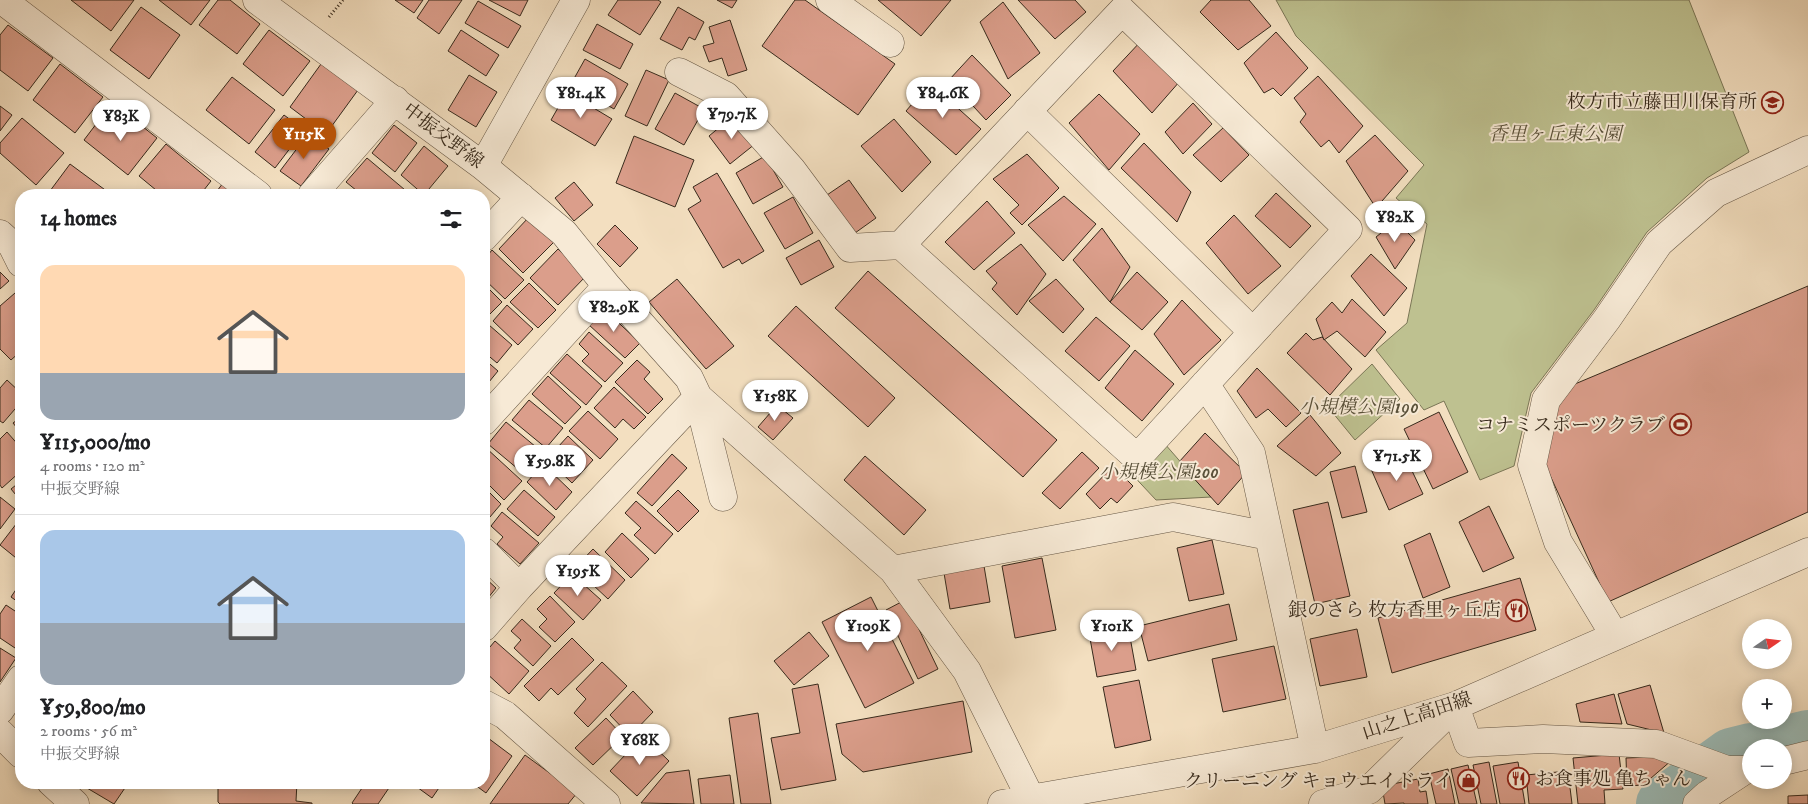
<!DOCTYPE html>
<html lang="en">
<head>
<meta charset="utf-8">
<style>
	:root { --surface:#fff; --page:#f2f2f2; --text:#202124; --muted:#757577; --line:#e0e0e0; --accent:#b45309 }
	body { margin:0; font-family:"IM FELL DW Pica","Noto Serif JP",serif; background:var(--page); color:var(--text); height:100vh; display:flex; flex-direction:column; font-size:19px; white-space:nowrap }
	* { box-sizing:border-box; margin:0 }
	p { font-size:16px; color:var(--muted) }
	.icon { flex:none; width:28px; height:28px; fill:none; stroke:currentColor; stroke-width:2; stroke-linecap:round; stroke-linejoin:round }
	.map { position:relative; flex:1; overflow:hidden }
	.panel { position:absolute; left:15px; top:189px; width:475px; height:600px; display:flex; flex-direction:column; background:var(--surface); border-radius:20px; box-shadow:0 2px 12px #0003 }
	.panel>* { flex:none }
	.needle { width:32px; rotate:76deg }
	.tools { position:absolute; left:1742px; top:619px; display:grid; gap:10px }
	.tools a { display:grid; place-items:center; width:50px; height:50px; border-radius:50%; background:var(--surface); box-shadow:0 2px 12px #0003; font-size:25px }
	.price { position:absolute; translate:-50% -42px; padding:0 11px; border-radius:18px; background:#fff; color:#222; font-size:16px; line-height:32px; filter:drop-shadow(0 1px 2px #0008) }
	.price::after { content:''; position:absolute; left:50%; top:30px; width:15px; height:11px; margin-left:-8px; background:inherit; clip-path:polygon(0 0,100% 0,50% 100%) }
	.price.selected { background:var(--accent); color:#fff }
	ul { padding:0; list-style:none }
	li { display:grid; align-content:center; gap:10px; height:265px; padding:0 25px }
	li+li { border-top:1px solid var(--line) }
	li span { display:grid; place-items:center; height:155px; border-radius:15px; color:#555 }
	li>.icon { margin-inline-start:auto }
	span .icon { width:90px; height:90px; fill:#fffc; stroke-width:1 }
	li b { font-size:21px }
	h2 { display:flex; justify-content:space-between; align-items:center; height:60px; padding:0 25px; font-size:21px }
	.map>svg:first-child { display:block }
</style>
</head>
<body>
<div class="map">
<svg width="1808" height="804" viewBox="0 0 1808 804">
	<rect width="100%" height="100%" fill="#f3dfc0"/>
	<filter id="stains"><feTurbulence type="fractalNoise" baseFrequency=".004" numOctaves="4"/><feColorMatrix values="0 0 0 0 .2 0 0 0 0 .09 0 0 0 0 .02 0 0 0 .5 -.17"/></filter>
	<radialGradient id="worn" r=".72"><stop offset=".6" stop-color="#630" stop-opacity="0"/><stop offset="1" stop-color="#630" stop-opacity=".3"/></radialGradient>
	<!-- green -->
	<path fill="#bec190" stroke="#7a7656" d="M1276,0H1689L1749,152L1707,178L1647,232L1594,310L1531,393L1514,466L1480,480L1444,401L1424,410L1376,350L1407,323L1427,224L1396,198L1424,165L1296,36Z
		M1372,364L1400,399L1355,440L1328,407Z
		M1158,436L1211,497L1156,500L1127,469Z"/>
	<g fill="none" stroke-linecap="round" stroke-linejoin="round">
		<!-- river -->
		<path stroke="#9cbcb8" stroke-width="54" d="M1763,748L1808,737
			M1663,804L1731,755L1751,750"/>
	</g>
	<!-- building -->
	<path fill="#db9e8b" stroke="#372a1c" d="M71,0H134L111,31Z
		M159,0H210L191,25Z
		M218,0H230L260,24L237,54L199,25Z
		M395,0H423L414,13Z
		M429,0H462L439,34L417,18Z
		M489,0H528L520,16Z
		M618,0H658L661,2L640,35L608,15Z
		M717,0H737L732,8Z
		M795,0H805L895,64L858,115L762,46Z
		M878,0H951L921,36Z
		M1018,0H1075L1086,12L1055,39Z
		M1211,0H1249L1271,26L1238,50L1200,12Z
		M478,1L521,26L508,48L465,23Z
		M1003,2L1040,53L1008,79L980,22Z
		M141,7L180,35L149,79L110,50Z
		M678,7L704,22L695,40L689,37L682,50L660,39Z
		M730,20L747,70L728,76L722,58L709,62L703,46L714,43L709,27Z
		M597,24L633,44L620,69L583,50Z
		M8,25L53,58L28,91L0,70V35Z
		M269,30L310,61L283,96L243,64Z
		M461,30L499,55L486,76L448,51Z
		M1276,32L1308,68L1281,96L1273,88L1264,93L1244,63Z
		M1142,40L1180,81L1152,113L1113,71Z
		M972,55L1011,95L986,120L949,80Z
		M585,59L628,84L614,109L571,84Z
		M60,64L103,97L75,133L33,100Z
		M321,64L358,90L326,134L290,107Z
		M646,70L669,80L647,126L625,116Z
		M469,75L497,92L476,127L448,110Z
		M1318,76L1363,126L1339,153L1329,140L1321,147L1300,122L1306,114L1294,98Z
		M232,77L275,110L249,144L206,110Z
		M930,83L981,129L956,155L906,111Z
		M567,92L612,119L595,146L551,120Z
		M675,93L704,109L684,145L655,129Z
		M1099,94L1140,134L1109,170L1069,123Z
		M1193,103L1212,124L1183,154L1165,132Z
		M0,106L12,115L0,131Z
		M103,115L118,127L128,115L157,138L128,175L84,140Z
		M284,115L304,130L275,168L255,152Z
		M733,116L755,144L730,164L709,136Z
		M22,118L64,153L36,185L0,153V143Z
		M894,119L931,162L902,192L861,146Z
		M394,125L417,143L395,172L372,153Z
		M1223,128L1249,155L1221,182L1193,155Z
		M308,134L329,149L301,186L280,171Z
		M1375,135L1408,171L1376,208L1346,161Z
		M634,136L694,160L675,207L616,183Z
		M1144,143L1191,192L1177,222L1121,168Z
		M166,144L211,181L200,195H162L139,176Z
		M424,146L448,166L424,195L401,175Z
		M1027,154L1059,188L1022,225L1010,213L1019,205L993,179Z
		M765,156L783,187L753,204L736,173Z
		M367,158L411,195H362L346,182Z
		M70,164L112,195H47Z
		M717,173L764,251L742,264L739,259L723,268L688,209L701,201L693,187Z
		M849,180L876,218L855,233L827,195Z
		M574,182L593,205L574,221L555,198Z
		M223,183L237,195H214Z
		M1276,193L1311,226L1290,248L1255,216Z
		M1064,196L1096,224L1063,261L1028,225Z
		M793,197L813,233L785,249L764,213Z
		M987,201L1015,233L974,270L945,242Z
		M1234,215L1281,266L1248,294L1206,243Z
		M529,217L554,242L523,273L499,249Z
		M1396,221L1415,240L1395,269L1376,237Z
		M615,225L638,248L620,267L597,244Z
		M1102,228L1130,267L1110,302L1073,260Z
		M819,240L834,267L801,285L786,258Z
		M1021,244L1046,274L1017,315L992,289L997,283L986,271Z
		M558,249L586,276L558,305L530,278Z
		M492,250L524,280L505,299L484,279V260Z
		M1371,254L1407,288L1384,316L1351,276Z
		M868,271L1057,440L1023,477L835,308Z
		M0,272L9,281L0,289Z
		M1137,272L1168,302L1142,330L1110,302Z
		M677,279L734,346L706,369L649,302Z
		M1056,279L1084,309L1063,333L1029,301Z
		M529,283L556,310L538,328L510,302Z
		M484,284L502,302L484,320Z
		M1808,286V512L1608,602L1543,460L1563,389Z
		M15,293L21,300V351L11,360L0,349V306Z
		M1352,299L1386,332L1365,357L1337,331L1324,340L1316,319L1332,302L1342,313Z
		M1182,300L1221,340L1184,375L1154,334Z
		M507,305L533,329L518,345L493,321Z
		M796,306L895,398L868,427L768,336Z
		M603,308L640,343L625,358L588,324Z
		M1096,317L1130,346L1099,381L1065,351Z
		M489,325L512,345L497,363L484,352V332Z
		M589,332L623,363L605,382L582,361L589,354L579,344Z
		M1306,333L1313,340L1322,337L1352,369L1330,395L1287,353Z
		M1135,350L1174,384L1142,421L1105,388Z
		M567,354L602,386L586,405L550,373Z
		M484,359L498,371L484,388Z
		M637,360L650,372L644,379L663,399L648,414L615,382Z
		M1257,368L1301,413L1286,427L1268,409L1256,418L1237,391Z
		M548,376L581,407L565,424L532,394Z
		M7,380L21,393V402L3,423L0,421V388Z
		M614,387L646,417L634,429L623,419L615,428L594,408Z
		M529,400L563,428L546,448L512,420Z
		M777,405L793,418L773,440L758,427Z
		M588,411L618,439L600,459L569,431Z
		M1439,412L1468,472L1433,489L1404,429Z
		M1310,415L1341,453L1316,476L1277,446Z
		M21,417V433L13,423Z
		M506,422L542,452L524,474L488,444Z
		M7,432L21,448V471L2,488L0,485V439Z
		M1205,433L1246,473L1218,505L1179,462Z
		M568,436L593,460L572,483L547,459Z
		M485,447L522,481L504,500L484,480Z
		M1082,452L1099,468L1060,509L1042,493Z
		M672,454L687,468L652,506L637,493Z
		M1404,454L1423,494L1389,510L1371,469Z
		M865,456L926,510L904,535L844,480Z
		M543,464L572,492L556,510L527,482Z
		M1113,466L1133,486L1117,503L1111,498L1100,509L1086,494Z
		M1355,466L1367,512L1342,518L1330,472Z
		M21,481V501L11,489Z
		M484,487L501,504L484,524Z
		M524,490L555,517L538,536L507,509Z
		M678,490L699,511L678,532L657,511Z
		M0,497L15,509L0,529Z
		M636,501L673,534L655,554L634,535L641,528L625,513Z
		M1328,502L1350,596L1315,604L1293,510Z
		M1489,506L1514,558L1483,572L1459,522Z
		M502,512L539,543L520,564L497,544L503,537L491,526Z
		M20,519L21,520V562L0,545Z
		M622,533L649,559L631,578L605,552Z
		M1430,533L1450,587L1423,598L1404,545Z
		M1212,540L1224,594L1189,601L1177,548Z
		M593,549L625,580L608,599L575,568Z
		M1042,558L1056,630L1015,638L1002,566Z
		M984,566L990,602L950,609L944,573Z
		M572,574L601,600L583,620L554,593Z
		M484,577L496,588L484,603Z
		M1520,578L1536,630L1392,673L1378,618Z
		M21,582V604L11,597Z
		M550,596L575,622L555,642L539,627L547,619L537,609Z
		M871,597L914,683L865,708L822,622Z
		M905,600L938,669L918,679L886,610Z
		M1229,604L1237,640L1148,661L1139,626Z
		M6,605L21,615V645L18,650L0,638V614Z
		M522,619L551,646L533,666L514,648L521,640L511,631Z
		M1128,626L1136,670L1097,677L1089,633Z
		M1357,629L1367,677L1320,686L1310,639Z
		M809,632L829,656L794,685L774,661Z
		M572,638L594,660L558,695L551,688L539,701L524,686Z
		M495,641L529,671L509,694L484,671V654Z
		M1274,646L1286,699L1223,712L1212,659Z
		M0,648L16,658L0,682Z
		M602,662L627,686L588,727L574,713L586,699L576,689Z
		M1139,680L1151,740L1115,748L1103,687Z
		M818,684L836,780L781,790L771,738L800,733L792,689Z
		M1650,685L1664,733L1627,724L1618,694Z
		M633,691L653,712L630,736L610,715Z
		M1614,694L1622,724L1580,722L1576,704Z
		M963,701L972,752L863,772L842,754L836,724Z
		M758,713L771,804H741L729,718Z
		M606,718L623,736L593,765L575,748Z
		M484,735L512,756L486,793L471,782H484Z
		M643,736L669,761L637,796L610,771Z
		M1619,754L1623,789L1604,790L1605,804H1578L1573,758Z
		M525,755L577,793L568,804H490Z
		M1672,756V760L1643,785L1627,786L1626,758Z
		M1489,762L1497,804H1481L1473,765Z
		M1518,762L1525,804H1500L1493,766Z
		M1468,765L1477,804H1459L1451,769Z
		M1448,769L1455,804H1436L1429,774Z
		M689,770L694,804L641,803L666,773Z
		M1568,771L1572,804H1529L1526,775Z
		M730,775L734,804H701L698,779Z
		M1418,779L1420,792L1426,791L1428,804H1404V803L1385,804L1382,786Z
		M91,782H129L114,804L87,788Z
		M218,782H297L296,801L312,803V804H220L218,802Z
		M366,782H393L378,804H353L352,803Z
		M410,782H443L432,798Z
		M1808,795V804H1788V796Z"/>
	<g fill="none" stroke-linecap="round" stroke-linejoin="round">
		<defs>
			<path id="minor" d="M2,0L258,195
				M257,0L483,166L564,233L607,286L689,378L698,397L723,497
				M830,0L890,43
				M1122,11L1348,229L1137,458L901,245Z
				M679,72L726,96L792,170L850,248L901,245
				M1027,111L1253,332
				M483,166L576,0
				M312,195L395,100
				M0,234L12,245L21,263
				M484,237L521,197
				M1205,384L1251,453L1315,749
				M698,397L893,570L967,671L1031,799L1032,804
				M484,421L607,286
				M484,552L519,587
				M893,570L1173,517L1269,536
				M484,627L519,587L698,397
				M1615,636L1558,542L1532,465L1546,400L1607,319L1659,243L1716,193L1808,150
				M484,704L505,715L606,804
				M0,710L21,679
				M0,733L21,754
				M1784,761L1808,755
				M51,782L75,804
				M1002,804L1315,749L1455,706L1808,552
				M1323,804L1369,790L1455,706L1468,743L1543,739L1656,744L1727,770H1745
				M1697,804L1707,795L1745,770L1751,768"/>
		</defs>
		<!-- minor casing -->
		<use href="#minor" stroke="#665745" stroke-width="29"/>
		<!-- path -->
		<path stroke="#372a1c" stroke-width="3" stroke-dasharray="1 2.5" stroke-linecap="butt" d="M329,17L343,0"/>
		<!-- minor -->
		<use href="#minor" stroke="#f7ead6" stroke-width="28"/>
	</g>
	<!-- icons -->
	<defs>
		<symbol id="school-ring" viewBox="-11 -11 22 22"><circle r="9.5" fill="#f7ead6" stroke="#8f2418" stroke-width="1.5"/><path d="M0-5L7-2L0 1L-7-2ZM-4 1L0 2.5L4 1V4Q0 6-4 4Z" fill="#8f2418"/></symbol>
		<symbol id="stadium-ring" viewBox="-11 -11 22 22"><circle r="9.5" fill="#f7ead6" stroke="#8f2418" stroke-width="1.5"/><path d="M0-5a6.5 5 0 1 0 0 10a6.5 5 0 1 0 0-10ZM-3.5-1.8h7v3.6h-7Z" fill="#8f2418"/></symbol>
		<symbol id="restaurant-ring" viewBox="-11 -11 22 22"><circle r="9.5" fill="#f7ead6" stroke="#8f2418" stroke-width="1.5"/><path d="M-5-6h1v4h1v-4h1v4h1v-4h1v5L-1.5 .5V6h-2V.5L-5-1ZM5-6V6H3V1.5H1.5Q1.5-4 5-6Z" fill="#8f2418"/></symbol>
		<symbol id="shop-ring" viewBox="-11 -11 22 22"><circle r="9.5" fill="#f7ead6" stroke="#8f2418" stroke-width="1.5"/><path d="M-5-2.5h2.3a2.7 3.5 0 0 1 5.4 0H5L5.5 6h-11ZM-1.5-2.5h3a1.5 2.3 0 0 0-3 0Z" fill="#8f2418"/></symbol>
	</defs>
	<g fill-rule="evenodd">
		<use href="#school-ring" x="1760" y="90" width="25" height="25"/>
		<use href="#stadium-ring" x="1668" y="412" width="25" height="25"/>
		<use href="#restaurant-ring" x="1504" y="598" width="25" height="25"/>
		<use href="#restaurant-ring" x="1506" y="766" width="25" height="25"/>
		<use href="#shop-ring" x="1456" y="768" width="25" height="25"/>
	</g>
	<g text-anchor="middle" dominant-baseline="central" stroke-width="4" stroke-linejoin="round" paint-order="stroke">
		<!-- poi labels -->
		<g font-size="19" fill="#372a1c" stroke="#f7ead6" text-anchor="end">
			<text x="1757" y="102">枚方市立藤田川保育所</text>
			<text x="1665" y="425">コナミスポーツクラブ</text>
			<text x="1501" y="610">銀のさら 枚方香里ヶ丘店</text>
			<text x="1535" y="779" text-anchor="start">お食事処 亀ちゃん</text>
			<text x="1453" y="781">クリーニング キョウエイドライ</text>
		</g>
		<!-- park labels -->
		<g font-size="19" font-style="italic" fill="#595039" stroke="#f7ead6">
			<text x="1555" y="134">香里ヶ丘東公園</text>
			<text x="1359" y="407">小規模公園190</text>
			<text x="1159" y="472">小規模公園200</text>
		</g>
		<!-- street labels -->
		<g font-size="19" fill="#372a1c" stroke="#f7ead6">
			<text transform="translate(443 136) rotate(37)">中振交野線</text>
			<text transform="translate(1417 716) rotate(-18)">山之上高田線</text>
		</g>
	</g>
	<rect width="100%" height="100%" filter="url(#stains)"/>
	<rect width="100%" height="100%" fill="url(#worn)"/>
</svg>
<div class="tools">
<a><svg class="needle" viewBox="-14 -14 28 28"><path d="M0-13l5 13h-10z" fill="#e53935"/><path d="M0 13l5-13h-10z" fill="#757577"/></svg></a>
<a>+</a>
<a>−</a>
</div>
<b class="price" style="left:581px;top:119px">¥81.4K</b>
<b class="price" style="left:943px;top:119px">¥84.6K</b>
<b class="price" style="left:732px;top:140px">¥79.7K</b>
<b class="price" style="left:121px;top:142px">¥83K</b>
<b class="price selected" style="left:304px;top:160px">¥115K</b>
<b class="price" style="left:1395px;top:243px">¥82K</b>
<b class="price" style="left:614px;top:333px">¥82.9K</b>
<b class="price" style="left:775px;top:422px">¥158K</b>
<b class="price" style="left:1397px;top:482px">¥71.5K</b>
<b class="price" style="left:550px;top:487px">¥59.8K</b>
<b class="price" style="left:578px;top:597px">¥195K</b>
<b class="price" style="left:868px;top:652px">¥109K</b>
<b class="price" style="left:1112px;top:652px">¥101K</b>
<b class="price" style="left:640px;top:766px">¥68K</b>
<section class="panel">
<h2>14 homes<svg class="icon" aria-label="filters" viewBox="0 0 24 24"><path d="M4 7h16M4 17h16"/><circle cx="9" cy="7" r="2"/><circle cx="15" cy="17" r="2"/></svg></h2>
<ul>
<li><span style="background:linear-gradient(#ffd9b3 70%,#9aa5b1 0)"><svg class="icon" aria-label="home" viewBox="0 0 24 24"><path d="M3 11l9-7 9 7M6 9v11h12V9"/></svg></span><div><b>¥115,000/mo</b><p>4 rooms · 120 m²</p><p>中振交野線</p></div></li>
<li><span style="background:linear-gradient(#a9c7e8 60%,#9aa5b1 0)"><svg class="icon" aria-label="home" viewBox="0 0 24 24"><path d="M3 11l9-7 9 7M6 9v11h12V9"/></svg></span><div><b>¥59,800/mo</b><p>2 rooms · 56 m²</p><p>中振交野線</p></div></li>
</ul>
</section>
</div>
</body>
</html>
